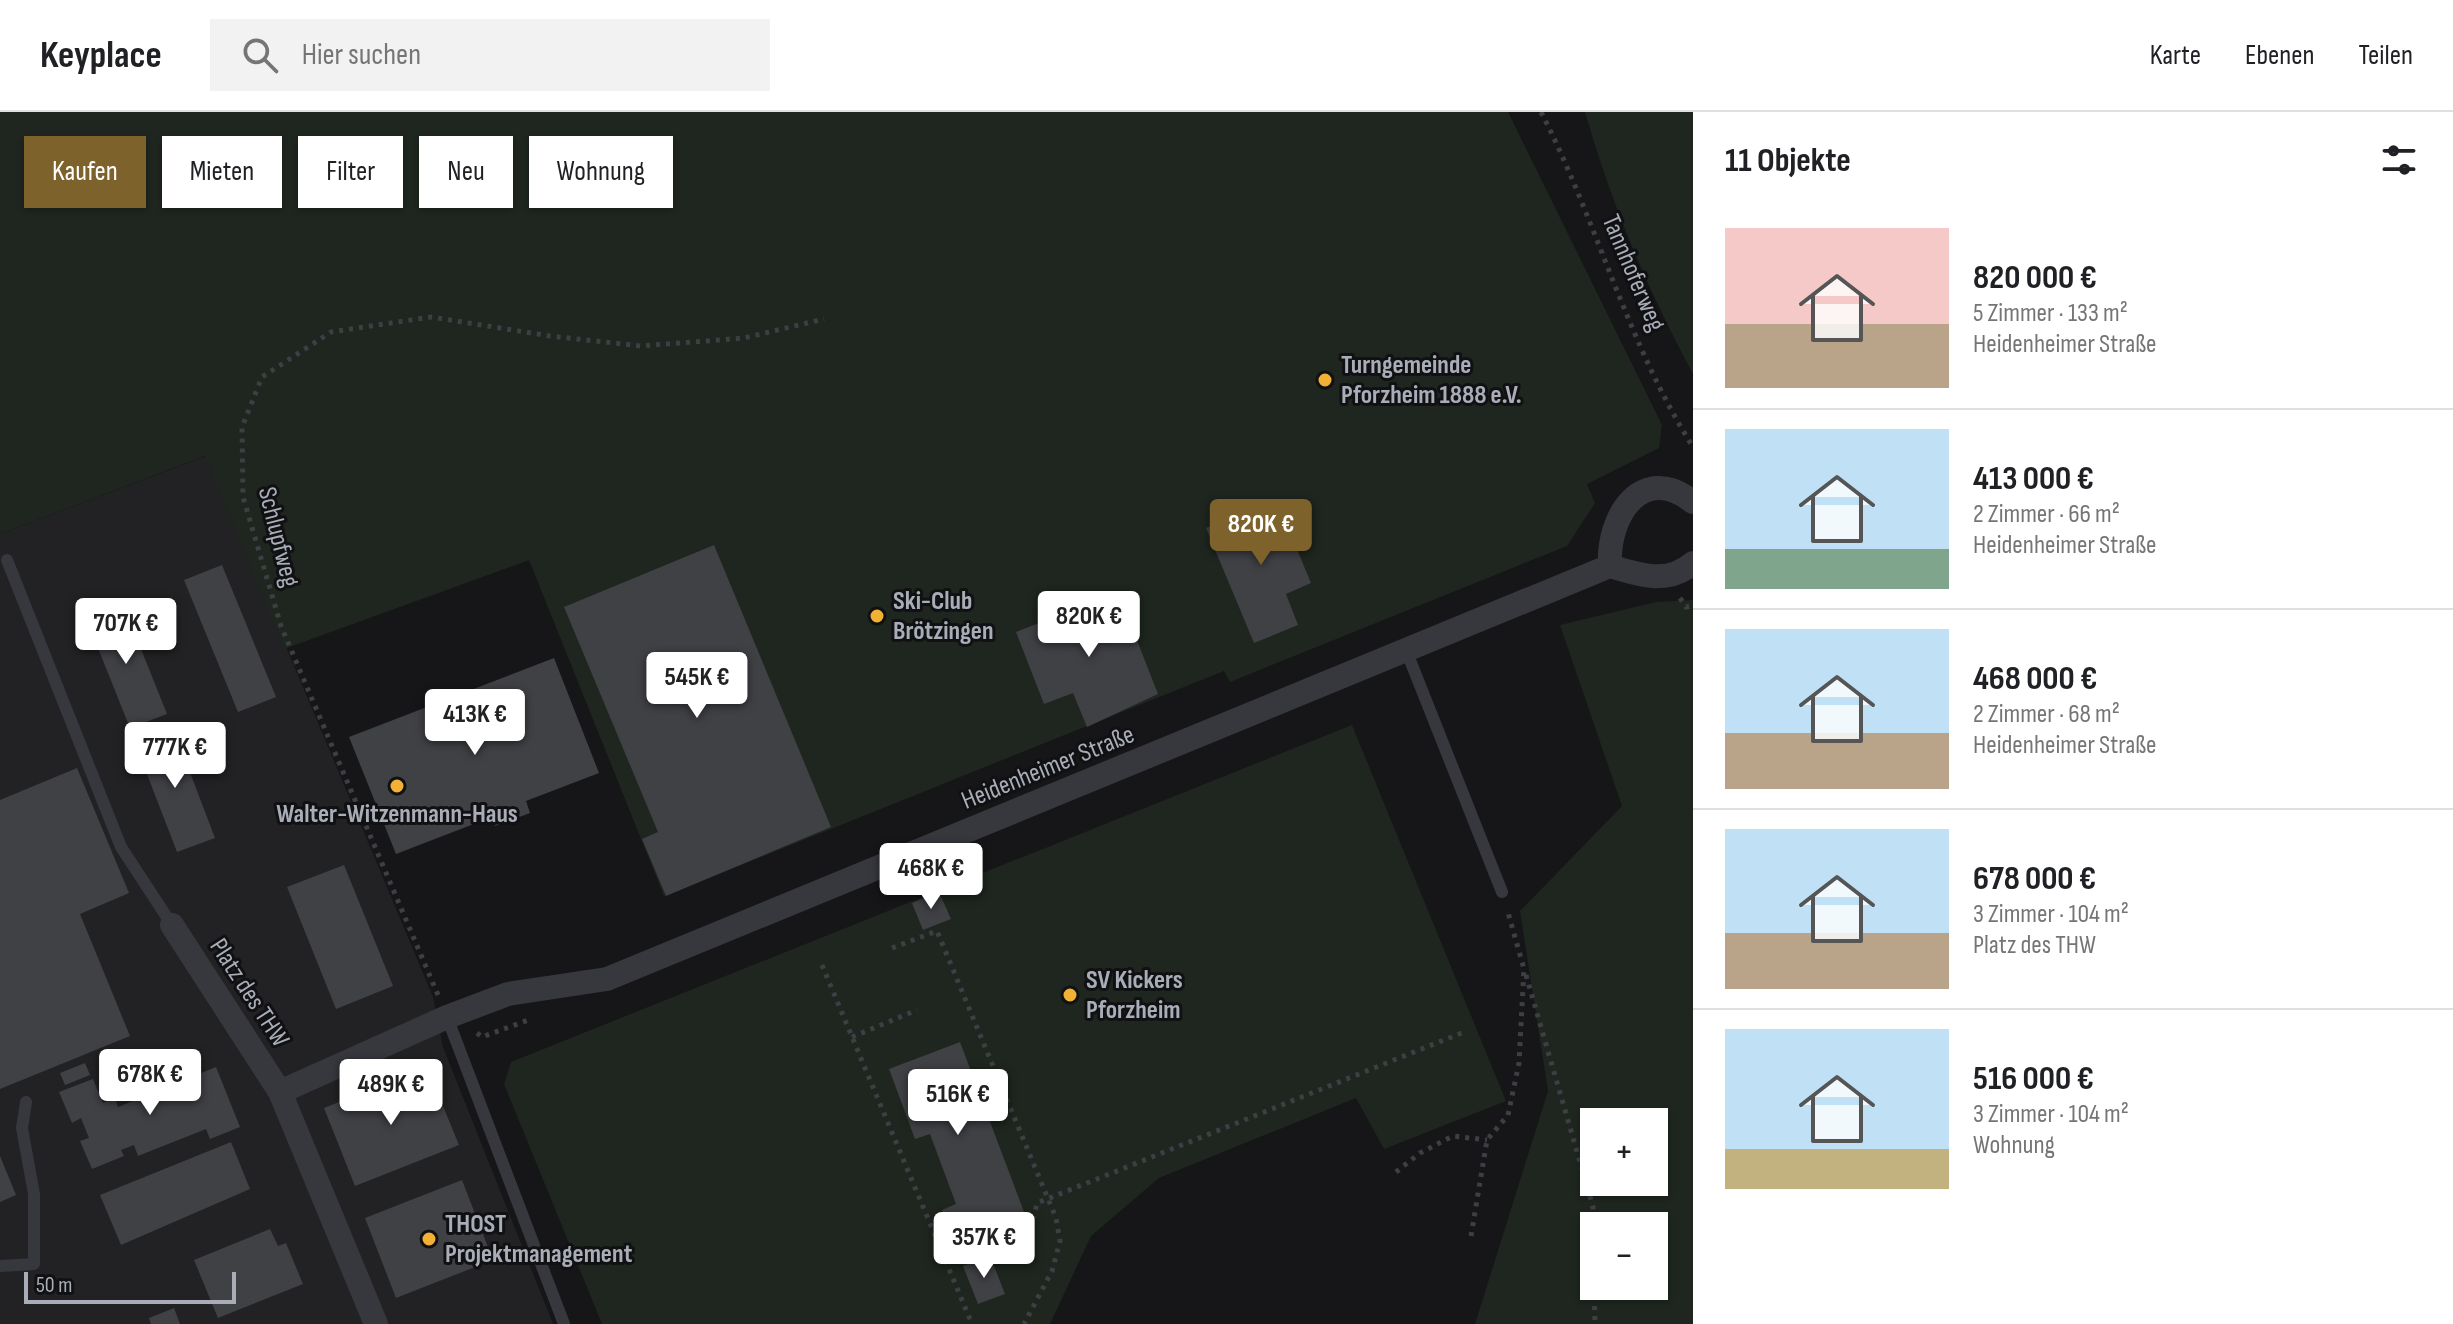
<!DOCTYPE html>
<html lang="de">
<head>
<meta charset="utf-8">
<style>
	:root { --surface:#fff; --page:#f2f2f2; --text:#202124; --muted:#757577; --line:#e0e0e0; --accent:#7e622b }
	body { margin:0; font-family:"Sofia Sans Condensed",sans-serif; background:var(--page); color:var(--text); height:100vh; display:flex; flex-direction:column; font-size:30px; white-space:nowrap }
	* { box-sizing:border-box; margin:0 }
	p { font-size:26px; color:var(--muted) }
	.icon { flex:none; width:44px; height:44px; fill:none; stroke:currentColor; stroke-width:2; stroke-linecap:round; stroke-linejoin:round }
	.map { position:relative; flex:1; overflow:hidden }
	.details { display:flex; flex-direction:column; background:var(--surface); width:760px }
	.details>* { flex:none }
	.hud { position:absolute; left:24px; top:24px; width:760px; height:72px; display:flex; gap:16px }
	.controls { position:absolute; left:1580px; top:996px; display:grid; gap:16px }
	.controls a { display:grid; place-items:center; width:88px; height:88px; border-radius:0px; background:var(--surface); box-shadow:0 2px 6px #0004; font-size:40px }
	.scale { position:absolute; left:24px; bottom:20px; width:212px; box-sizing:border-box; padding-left:8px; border:4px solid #a8adb8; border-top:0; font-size:22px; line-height:28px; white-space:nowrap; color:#a8adb8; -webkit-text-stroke:6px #111113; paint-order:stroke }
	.price { position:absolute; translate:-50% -68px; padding:0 18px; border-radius:8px; background:#fff; color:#222; font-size:26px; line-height:52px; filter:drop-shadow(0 2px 4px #0008) }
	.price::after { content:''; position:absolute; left:50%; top:48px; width:24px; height:18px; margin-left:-12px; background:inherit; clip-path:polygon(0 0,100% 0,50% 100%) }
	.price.selected { background:var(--accent); color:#fff }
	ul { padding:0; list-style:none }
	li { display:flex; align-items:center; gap:24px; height:200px; padding:0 32px }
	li+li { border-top:2px solid var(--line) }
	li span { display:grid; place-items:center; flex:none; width:224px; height:160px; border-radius:0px; color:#555 }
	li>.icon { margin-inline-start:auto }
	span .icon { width:96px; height:96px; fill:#fffc; stroke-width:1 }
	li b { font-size:34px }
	h2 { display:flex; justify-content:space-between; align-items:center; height:96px; padding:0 32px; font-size:34px }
	.pill { padding:0 28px; border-radius:0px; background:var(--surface); box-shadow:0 2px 6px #0004; font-size:28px; line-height:72px }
	.pill.selected { background:var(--accent); color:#fff }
	header { display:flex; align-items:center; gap:48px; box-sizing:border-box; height:112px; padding:0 40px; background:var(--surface); border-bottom:2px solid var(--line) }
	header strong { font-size:38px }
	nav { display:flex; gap:44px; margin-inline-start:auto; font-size:28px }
	.search { width:560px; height:72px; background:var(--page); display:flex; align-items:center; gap:20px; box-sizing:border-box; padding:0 28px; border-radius:0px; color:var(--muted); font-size:30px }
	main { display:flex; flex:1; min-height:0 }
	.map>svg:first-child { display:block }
</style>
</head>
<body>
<header>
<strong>Keyplace</strong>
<div class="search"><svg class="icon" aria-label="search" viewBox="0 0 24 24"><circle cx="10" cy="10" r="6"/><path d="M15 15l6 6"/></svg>Hier suchen</div>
<nav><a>Karte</a><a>Ebenen</a><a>Teilen</a></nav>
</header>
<main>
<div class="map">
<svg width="1693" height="1212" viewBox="0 0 1693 1212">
	<rect width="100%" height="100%" fill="#161618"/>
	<!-- built -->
	<path fill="#222225" d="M206,344L433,885L443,935L553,1212H0V422Z"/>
	<!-- green -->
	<path fill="#1e261f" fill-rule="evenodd" d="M0,0H1508L1662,313L1659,336L1587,372L1595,391L1567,434L1230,570L1224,559L664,784L529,448L284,537L205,344L0,422Z
		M1585,0H1693V262C1648,179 1611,91 1585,0Z
		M1693,488V1212H1475L1548,979L1520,799L1622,694L1560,513L1656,490ZM1594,1010H1654V1070H1594ZM1594,1114H1654V1174H1594Z
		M1352,613L1506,989L1384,1037L1356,986L1159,1066L1091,1124L1050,1212H602L504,972L511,950Z"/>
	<!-- building -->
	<path fill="#404145" d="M1276,387L1311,471L1286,482L1298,513L1254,531L1206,416Z
		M714,433L831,715L666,784L642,727L658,720L564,495Z
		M222,453L276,585L238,600L184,468Z
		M1118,480L1158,582L1087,615L1073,581L1044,592L1016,520Z
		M123,492L167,602L130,616L86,506Z
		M554,546L599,661L526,689L530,701L495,714L492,705L396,742L349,625Z
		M173,616L215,726L177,740L135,631Z
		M77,656L129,781L80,802L130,924L0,977V688Z
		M344,753L393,874L336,897L287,775Z
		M939,780L951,807L923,818L912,791Z
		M960,930L1024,1100L967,1122L964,1114L950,1119L942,1098L956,1092L930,1022L915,1027L889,957Z
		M85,951L90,963L65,973L60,961Z
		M216,955L240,1015L210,1027L206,1017L138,1044L134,1033L121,1038L124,1044L92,1057L80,1029L89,1026L81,1006L72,1011L59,980L93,967L103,991L115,986L118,995Z
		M427,955L459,1033L355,1074L324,996Z
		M231,1030L250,1077L121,1133L100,1083Z
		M0,1044L16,1083L0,1090Z
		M462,1068L493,1148L396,1186L365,1106Z
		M270,1117L278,1134L286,1131L303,1172L218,1206L194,1148Z
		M990,1144L1005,1182L978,1192L963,1154Z
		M174,1196L180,1212H151L149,1206Z"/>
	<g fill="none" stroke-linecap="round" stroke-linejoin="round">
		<!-- path -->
		<path stroke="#3d3f44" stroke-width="5" stroke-dasharray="4 6" stroke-linecap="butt" d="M1541,0C1597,109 1627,231 1693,335
			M1680,486L1686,495L1693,494
			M892,836L937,819L1056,1106L1060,1129L1052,1159L1024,1212
			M822,853L972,1212
			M1526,863L1593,1095L1594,1152
			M438,883L281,514L243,385L242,315L262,265L331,220L431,205L550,224L641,234L744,226L824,207
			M477,921L482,925L531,907
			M852,925L917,898
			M1396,1060L1420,1041L1453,1024L1487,1028
			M1471,1124L1487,1028L1508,1003L1519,951L1524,857L1507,797
			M945,1146C953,1143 961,1139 969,1137C1006,1129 1028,1136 1037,1091L1464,920
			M1594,1174L1595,1212"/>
		<!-- service -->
		<path stroke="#37383d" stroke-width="12" d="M7,448L121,735L172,813
			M1406,538L1502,780
			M447,905L564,1212
			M0,1154L34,1152V1082L22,1016L26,990"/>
		<!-- minor -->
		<path stroke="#37383d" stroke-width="24" d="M1610,454C1607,404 1642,350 1693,390
			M172,813L280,980L376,1212
			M280,980L447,905L508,882L607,867L1610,454C1639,463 1668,473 1693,451"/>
	</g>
	<!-- markers -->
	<g fill="#f2b134" stroke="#111113" stroke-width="3">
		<circle cx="1325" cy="268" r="8"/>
		<circle cx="877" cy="504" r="8"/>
		<circle cx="397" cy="674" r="8"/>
		<circle cx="1070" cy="883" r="8"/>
		<circle cx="429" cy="1127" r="8"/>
	</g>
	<g text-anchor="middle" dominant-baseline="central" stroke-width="6" stroke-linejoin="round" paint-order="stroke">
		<!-- street labels -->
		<g font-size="26" fill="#a8adb8" stroke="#111113">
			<text transform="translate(1633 161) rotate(67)">Tannhoferweg</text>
			<text transform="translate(278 425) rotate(76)">Schlupfweg</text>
			<text transform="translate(1048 656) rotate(-22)">Heidenheimer Straße</text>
			<text transform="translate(249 881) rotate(57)">Platz des THW</text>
		</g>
		<!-- poi labels -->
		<g font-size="26" font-weight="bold" fill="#a8adb8" stroke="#111113" text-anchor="start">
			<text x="1341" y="253">Turngemeinde<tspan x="1341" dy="30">Pforzheim 1888 e.V.</tspan></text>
			<text x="893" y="489">Ski-Club<tspan x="893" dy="30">Brötzingen</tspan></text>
			<text x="397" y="702" text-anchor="middle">Walter-Witzenmann-Haus</text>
			<text x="1086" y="868">SV Kickers<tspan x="1086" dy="30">Pforzheim</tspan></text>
			<text x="445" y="1112">THOST<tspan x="445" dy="30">Projektmanagement</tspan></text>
		</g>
	</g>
</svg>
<div class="controls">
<a>+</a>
<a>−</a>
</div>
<div class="scale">50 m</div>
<b class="price selected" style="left:1261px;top:455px">820K €</b>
<b class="price" style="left:1089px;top:547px">820K €</b>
<b class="price" style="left:126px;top:554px">707K €</b>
<b class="price" style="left:697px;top:608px">545K €</b>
<b class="price" style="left:475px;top:645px">413K €</b>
<b class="price" style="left:175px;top:678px">777K €</b>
<b class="price" style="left:931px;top:799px">468K €</b>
<b class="price" style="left:150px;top:1005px">678K €</b>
<b class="price" style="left:391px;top:1015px">489K €</b>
<b class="price" style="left:958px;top:1025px">516K €</b>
<b class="price" style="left:984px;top:1168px">357K €</b>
<div class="hud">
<a class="pill selected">Kaufen</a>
<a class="pill">Mieten</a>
<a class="pill">Filter</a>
<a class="pill">Neu</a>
<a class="pill">Wohnung</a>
</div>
</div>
<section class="details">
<h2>11 Objekte<svg class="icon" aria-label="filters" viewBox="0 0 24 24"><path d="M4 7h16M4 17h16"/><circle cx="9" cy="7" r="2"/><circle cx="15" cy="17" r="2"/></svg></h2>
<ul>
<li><span style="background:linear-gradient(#f6c9c9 60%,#b9a48a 0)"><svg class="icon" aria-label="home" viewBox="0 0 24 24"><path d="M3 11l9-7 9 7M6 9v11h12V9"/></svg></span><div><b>820 000 €</b><p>5 Zimmer · 133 m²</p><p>Heidenheimer Straße</p></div></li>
<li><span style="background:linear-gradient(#bfe0f5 75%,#7fa58c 0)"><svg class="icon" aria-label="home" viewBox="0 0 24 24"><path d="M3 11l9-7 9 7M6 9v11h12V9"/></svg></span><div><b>413 000 €</b><p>2 Zimmer · 66 m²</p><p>Heidenheimer Straße</p></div></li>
<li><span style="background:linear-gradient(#bfe0f5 65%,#b9a48a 0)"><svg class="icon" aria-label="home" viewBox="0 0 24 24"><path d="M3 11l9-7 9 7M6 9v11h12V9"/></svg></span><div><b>468 000 €</b><p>2 Zimmer · 68 m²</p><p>Heidenheimer Straße</p></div></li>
<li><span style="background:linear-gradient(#bfe0f5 65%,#b9a48a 0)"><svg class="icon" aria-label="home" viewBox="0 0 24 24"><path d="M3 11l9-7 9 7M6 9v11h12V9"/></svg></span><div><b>678 000 €</b><p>3 Zimmer · 104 m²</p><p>Platz des THW</p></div></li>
<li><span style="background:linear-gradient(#bfe0f5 75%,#c2b280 0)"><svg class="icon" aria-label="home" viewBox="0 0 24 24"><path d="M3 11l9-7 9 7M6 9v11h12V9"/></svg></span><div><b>516 000 €</b><p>3 Zimmer · 104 m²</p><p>Wohnung</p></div></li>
</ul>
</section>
</main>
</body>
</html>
